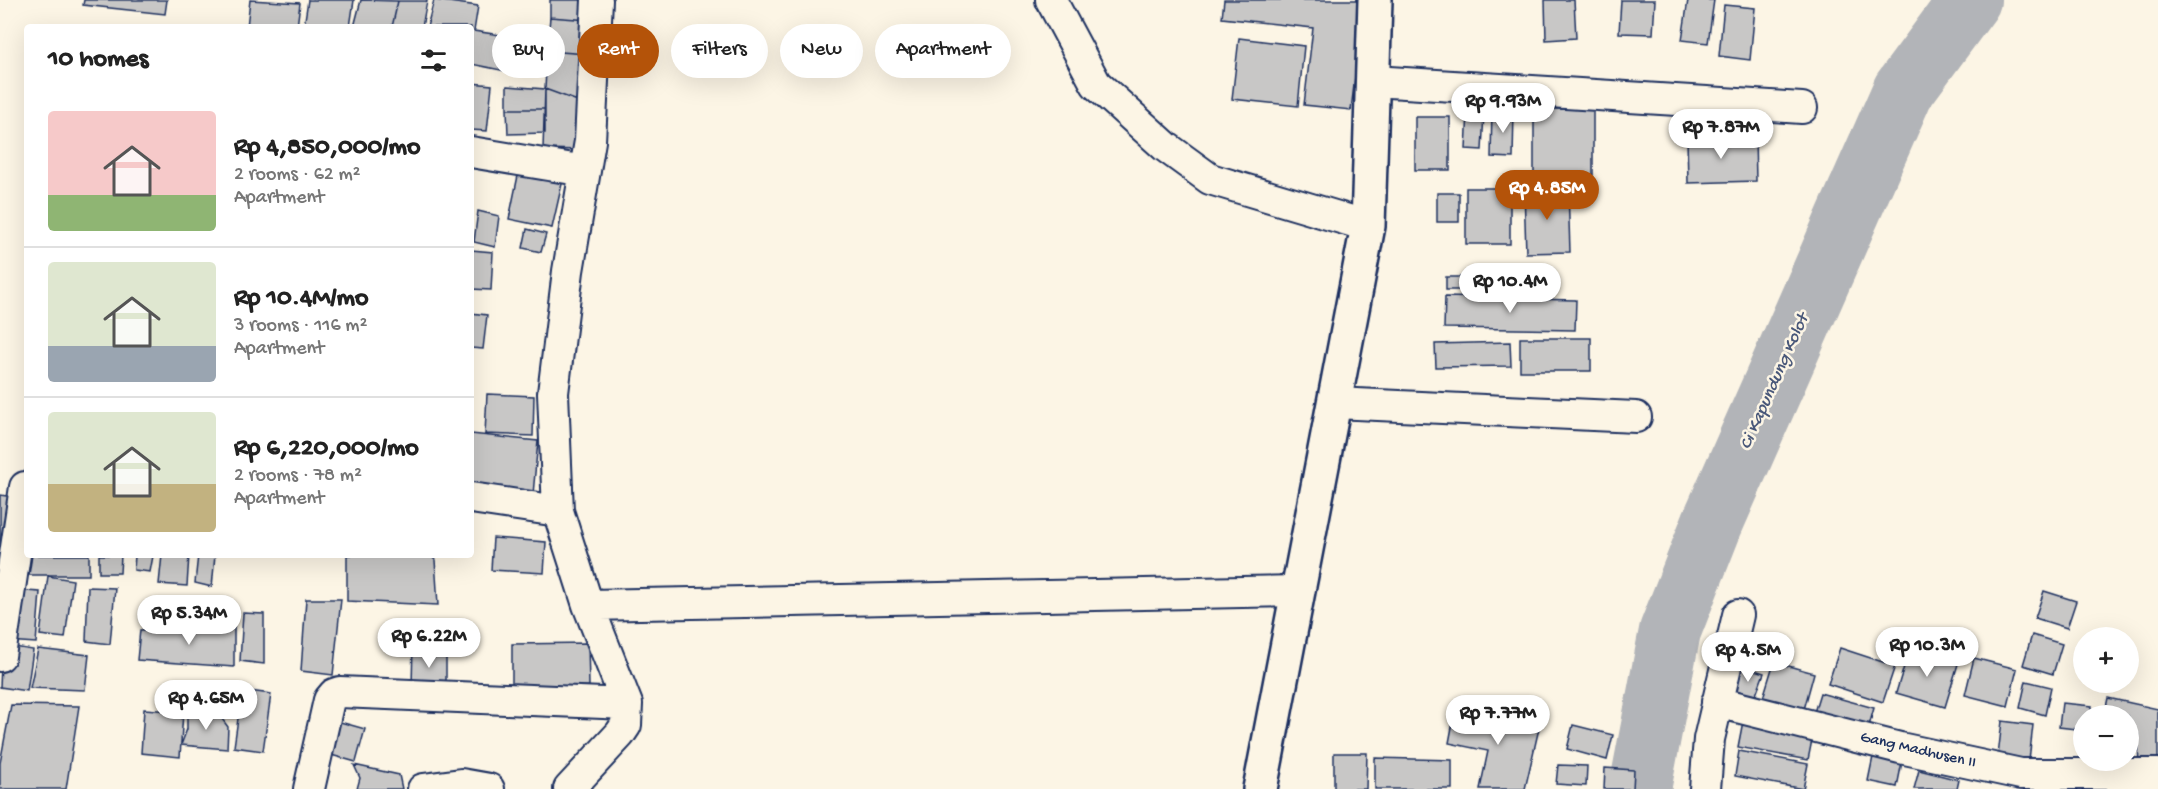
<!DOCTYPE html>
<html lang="en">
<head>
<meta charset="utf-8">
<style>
	:root { --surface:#fff; --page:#f6f6f6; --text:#222; --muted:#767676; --line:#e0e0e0; --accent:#b45309 }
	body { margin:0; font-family:"Gochi Hand",sans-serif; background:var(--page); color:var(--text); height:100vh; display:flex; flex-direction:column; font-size:22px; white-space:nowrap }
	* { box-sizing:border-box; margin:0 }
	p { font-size:20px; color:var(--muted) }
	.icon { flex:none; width:33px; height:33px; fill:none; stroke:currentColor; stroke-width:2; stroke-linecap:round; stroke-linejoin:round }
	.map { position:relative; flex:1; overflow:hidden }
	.panel { position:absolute; left:24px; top:24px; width:450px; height:534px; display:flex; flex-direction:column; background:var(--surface); border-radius:6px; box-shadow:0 6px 24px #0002 }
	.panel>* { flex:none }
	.guide { position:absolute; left:492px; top:24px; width:570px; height:54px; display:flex; gap:12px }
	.buttons { position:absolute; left:2073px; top:627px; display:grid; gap:12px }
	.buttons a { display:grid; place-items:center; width:66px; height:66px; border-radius:50%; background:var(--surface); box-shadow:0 6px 24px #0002; font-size:30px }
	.price { position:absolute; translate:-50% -51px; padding:0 14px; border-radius:21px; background:#fff; color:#222; font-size:20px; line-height:39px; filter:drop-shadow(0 2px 3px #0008) }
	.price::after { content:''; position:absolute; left:50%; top:36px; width:18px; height:14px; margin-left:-9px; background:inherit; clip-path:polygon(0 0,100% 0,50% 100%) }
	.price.selected { background:var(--accent); color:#fff }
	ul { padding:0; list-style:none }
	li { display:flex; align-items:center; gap:18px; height:150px; padding:0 24px }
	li+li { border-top:2px solid var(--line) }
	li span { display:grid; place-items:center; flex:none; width:168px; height:120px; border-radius:6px; color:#555 }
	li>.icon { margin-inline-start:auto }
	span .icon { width:72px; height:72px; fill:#fffc; stroke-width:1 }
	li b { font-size:26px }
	h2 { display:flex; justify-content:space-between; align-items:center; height:72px; padding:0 24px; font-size:26px }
	.pill { padding:0 21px; border-radius:27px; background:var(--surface); box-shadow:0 6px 24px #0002; font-size:21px; line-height:54px }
	.pill.selected { background:var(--accent); color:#fff }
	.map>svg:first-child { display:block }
</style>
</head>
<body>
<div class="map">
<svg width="2158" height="789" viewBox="0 0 2158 789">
	<rect width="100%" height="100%" fill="#fcf5e5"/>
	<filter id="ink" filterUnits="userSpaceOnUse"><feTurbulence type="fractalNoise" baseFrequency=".0167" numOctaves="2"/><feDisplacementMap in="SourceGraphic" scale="12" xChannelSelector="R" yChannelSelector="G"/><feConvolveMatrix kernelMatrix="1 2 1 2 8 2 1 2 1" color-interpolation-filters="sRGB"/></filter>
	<g filter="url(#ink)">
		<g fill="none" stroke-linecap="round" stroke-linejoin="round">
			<!-- river -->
			<path stroke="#b2b4b8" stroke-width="62" d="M1640,789L1670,631L1712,524L1903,91L1970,0"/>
		</g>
		<!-- building -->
		<path fill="#c8c7c6" stroke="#1b2f5e" stroke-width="1.5" d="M84,0H167L165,14L83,5Z
			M250,0L300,3L297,27H247Z
			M308,0H354L350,27H304Z
			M361,0L398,1L392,27H354Z
			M434,0L478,6L474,31L527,39L521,74L471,64V27H427Z
			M550,0H591L589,20L550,17Z
			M1224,0H1364L1351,110L1304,105L1313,28L1222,18Z
			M1545,0H1574L1576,38L1546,40Z
			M1621,0H1655L1653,34L1619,33Z
			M1688,0H1714L1708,43L1682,40Z
			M398,1H427L422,27H392Z
			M1724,5L1755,8L1750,60L1719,56Z
			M550,17L589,20L587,54L547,51Z
			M1239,38L1304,46L1298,106L1232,99Z
			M547,51L587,54L583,103L545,89Z
			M471,83L492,85L487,131L471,130Z
			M507,86L545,89V109H507Z
			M545,89L583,103L582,150L543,149Z
			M507,109H545V133L508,134Z
			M1534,109H1593V175H1534Z
			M1492,110H1514L1513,158L1491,157Z
			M1468,112L1484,113L1482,150L1466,149Z
			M1415,117H1450V170H1415Z
			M1755,137L1756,181L1688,183L1687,138Z
			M520,166L564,175L552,228L509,219Z
			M1466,188H1510V244H1466Z
			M1568,188L1570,252L1526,253L1524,189Z
			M1437,193H1459V222H1437Z
			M478,211L499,216L495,247L474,242Z
			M527,229L546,234L541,252L523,248Z
			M471,250L493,252L491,290L471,289Z
			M1519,267V287L1488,288L1487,268Z
			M1446,277H1472V290H1446Z
			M1445,297L1576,300L1575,330L1444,328Z
			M471,313L487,315L483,349L471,348Z
			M1520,338H1591V371H1520Z
			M1510,342L1511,366L1436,367L1435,344Z
			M487,394L534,396L533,436L485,434Z
			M471,434L538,441L533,494L471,488Z
			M0,495L21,498L0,586Z
			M493,538L546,542L544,573L491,570Z
			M32,555H89V575H29Z
			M99,555H121L120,573H99Z
			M135,555L153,556L150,572L134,570Z
			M162,555H189L187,586L159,584Z
			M198,555H215L212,587L195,583Z
			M347,555H430L435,560L438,605L347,601Z
			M48,576L73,580L65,638L40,635Z
			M88,587L115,588L110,644L86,641Z
			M11,590L40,592L36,643L7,641Z
			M2044,591L2076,601L2067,628L2035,618Z
			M306,599H341L333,675L301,671Z
			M243,613L264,614V664L240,661Z
			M234,626V667L137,660L140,630Z
			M2032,635L2062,644L2053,674L2023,665Z
			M413,643L446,652V693L412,687Z
			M588,643L589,686L512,687V644Z
			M2,645L33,650L27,691L0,687Z
			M1840,648L1895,666L1883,702L1828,684Z
			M38,649L89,655L85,690L30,688Z
			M1909,650L1958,664L1945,707L1896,693Z
			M1974,658L2017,669L2008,706L1965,695Z
			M1774,662L1814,673L1803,713L1762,701Z
			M1742,666L1764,673L1754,700L1733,693Z
			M2026,681L2051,687L2045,715L2020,708Z
			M242,690L271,694L263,751L234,747Z
			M1820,693L1874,708L1866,737L1811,722Z
			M2108,698L2158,709V771H2139L2138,735L2132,734L2128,754V716H2104Z
			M2062,703L2092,706L2091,716H2084V730L2059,727Z
			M11,705L79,706L66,789H0V763Z
			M1456,706L1540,724L1525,789H1480L1488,751L1449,743Z
			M144,709L183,712L180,757L141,753Z
			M187,712H217L228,727L227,749L181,745L187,729Z
			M1744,716L1814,730L1808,760L1738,747Z
			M333,720L365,729L356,762L324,753Z
			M2002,721L2033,725L2028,769L1997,765Z
			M1573,725L1613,735L1607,760L1567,749Z
			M1875,747L1904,752L1897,787L1868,781Z
			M1739,751L1808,764L1803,789L1735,776Z
			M1334,753H1367L1366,789H1334Z
			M1375,758L1452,760V789H1375Z
			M354,765L399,775L402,789H357L360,778Z
			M1558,765L1587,766L1586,786L1556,784Z
			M1605,768L1634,770L1633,789H1604Z
			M1919,770L1959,780L1957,789H1914Z"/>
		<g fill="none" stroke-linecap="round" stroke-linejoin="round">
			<defs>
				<path id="street" d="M1051,0L1096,84L1166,147L1210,179L1368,226
					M1373,81L1802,108
					M471,152L585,171
					M1335,403L1636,417
					M471,498L558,511
					M588,605L1296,591
					M0,656L25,487
					M1717,702L1900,748L2021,774H2158
					M309,789L329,700L334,694L340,692L627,704
					M423,789L461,784L489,789
					M569,789L620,734L626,725L627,704L588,605L558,511L553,393L568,271L590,141L597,0
					M1705,789L1709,739L1738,615"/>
				<path id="secondary" d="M1260,789L1368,226L1375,0"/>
			</defs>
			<!-- street casing -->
			<use href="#street" stroke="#1b2f5e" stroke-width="34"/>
			<!-- secondary casing -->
			<use href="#secondary" stroke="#1b2f5e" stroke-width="38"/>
			<!-- street -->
			<use href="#street" stroke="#fcf5e5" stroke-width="30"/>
			<!-- secondary -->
			<use href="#secondary" stroke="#fcf5e5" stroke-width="33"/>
		</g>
	</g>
	<g text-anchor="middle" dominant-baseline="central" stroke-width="5" stroke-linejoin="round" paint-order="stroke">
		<!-- street labels -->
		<g font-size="16" fill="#1b2f5e" stroke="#fcf5e5">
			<text transform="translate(1918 751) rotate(13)">Gang Madhusen II</text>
		</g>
		<!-- water labels -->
		<g font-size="18" font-style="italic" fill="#485779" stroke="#fcf5e5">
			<text transform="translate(1775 382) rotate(-66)">Ci Kapundung Kolot</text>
		</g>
	</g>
</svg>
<div class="buttons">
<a>+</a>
<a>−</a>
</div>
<b class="price" style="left:1503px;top:134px">Rp 9.93M</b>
<b class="price" style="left:1721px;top:160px">Rp 7.87M</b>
<b class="price selected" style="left:1547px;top:221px">Rp 4.85M</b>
<b class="price" style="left:1510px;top:314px">Rp 10.4M</b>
<b class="price" style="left:189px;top:646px">Rp 5.34M</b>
<b class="price" style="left:429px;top:669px">Rp 6.22M</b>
<b class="price" style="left:1927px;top:678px">Rp 10.3M</b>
<b class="price" style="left:1748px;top:683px">Rp 4.5M</b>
<b class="price" style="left:206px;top:731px">Rp 4.65M</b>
<b class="price" style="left:1498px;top:746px">Rp 7.77M</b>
<div class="guide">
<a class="pill">Buy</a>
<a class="pill selected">Rent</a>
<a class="pill">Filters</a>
<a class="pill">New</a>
<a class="pill">Apartment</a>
</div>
<section class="panel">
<h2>10 homes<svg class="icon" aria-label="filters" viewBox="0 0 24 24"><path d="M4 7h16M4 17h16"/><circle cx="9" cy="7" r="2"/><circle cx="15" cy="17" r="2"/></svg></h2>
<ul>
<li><span style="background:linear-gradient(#f6c9c9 70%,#8fb573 0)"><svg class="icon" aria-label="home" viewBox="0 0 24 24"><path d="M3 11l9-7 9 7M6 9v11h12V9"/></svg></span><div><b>Rp 4,850,000/mo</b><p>2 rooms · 62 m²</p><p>Apartment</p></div></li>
<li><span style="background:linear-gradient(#dfe7d0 70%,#9aa5b1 0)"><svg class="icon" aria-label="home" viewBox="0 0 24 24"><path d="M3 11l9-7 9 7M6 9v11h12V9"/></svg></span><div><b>Rp 10.4M/mo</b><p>3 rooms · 116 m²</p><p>Apartment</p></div></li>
<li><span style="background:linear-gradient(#dfe7d0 60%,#c2b280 0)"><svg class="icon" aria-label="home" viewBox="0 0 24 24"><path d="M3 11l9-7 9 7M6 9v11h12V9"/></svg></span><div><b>Rp 6,220,000/mo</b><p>2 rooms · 78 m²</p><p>Apartment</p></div></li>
</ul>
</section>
</div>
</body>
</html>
